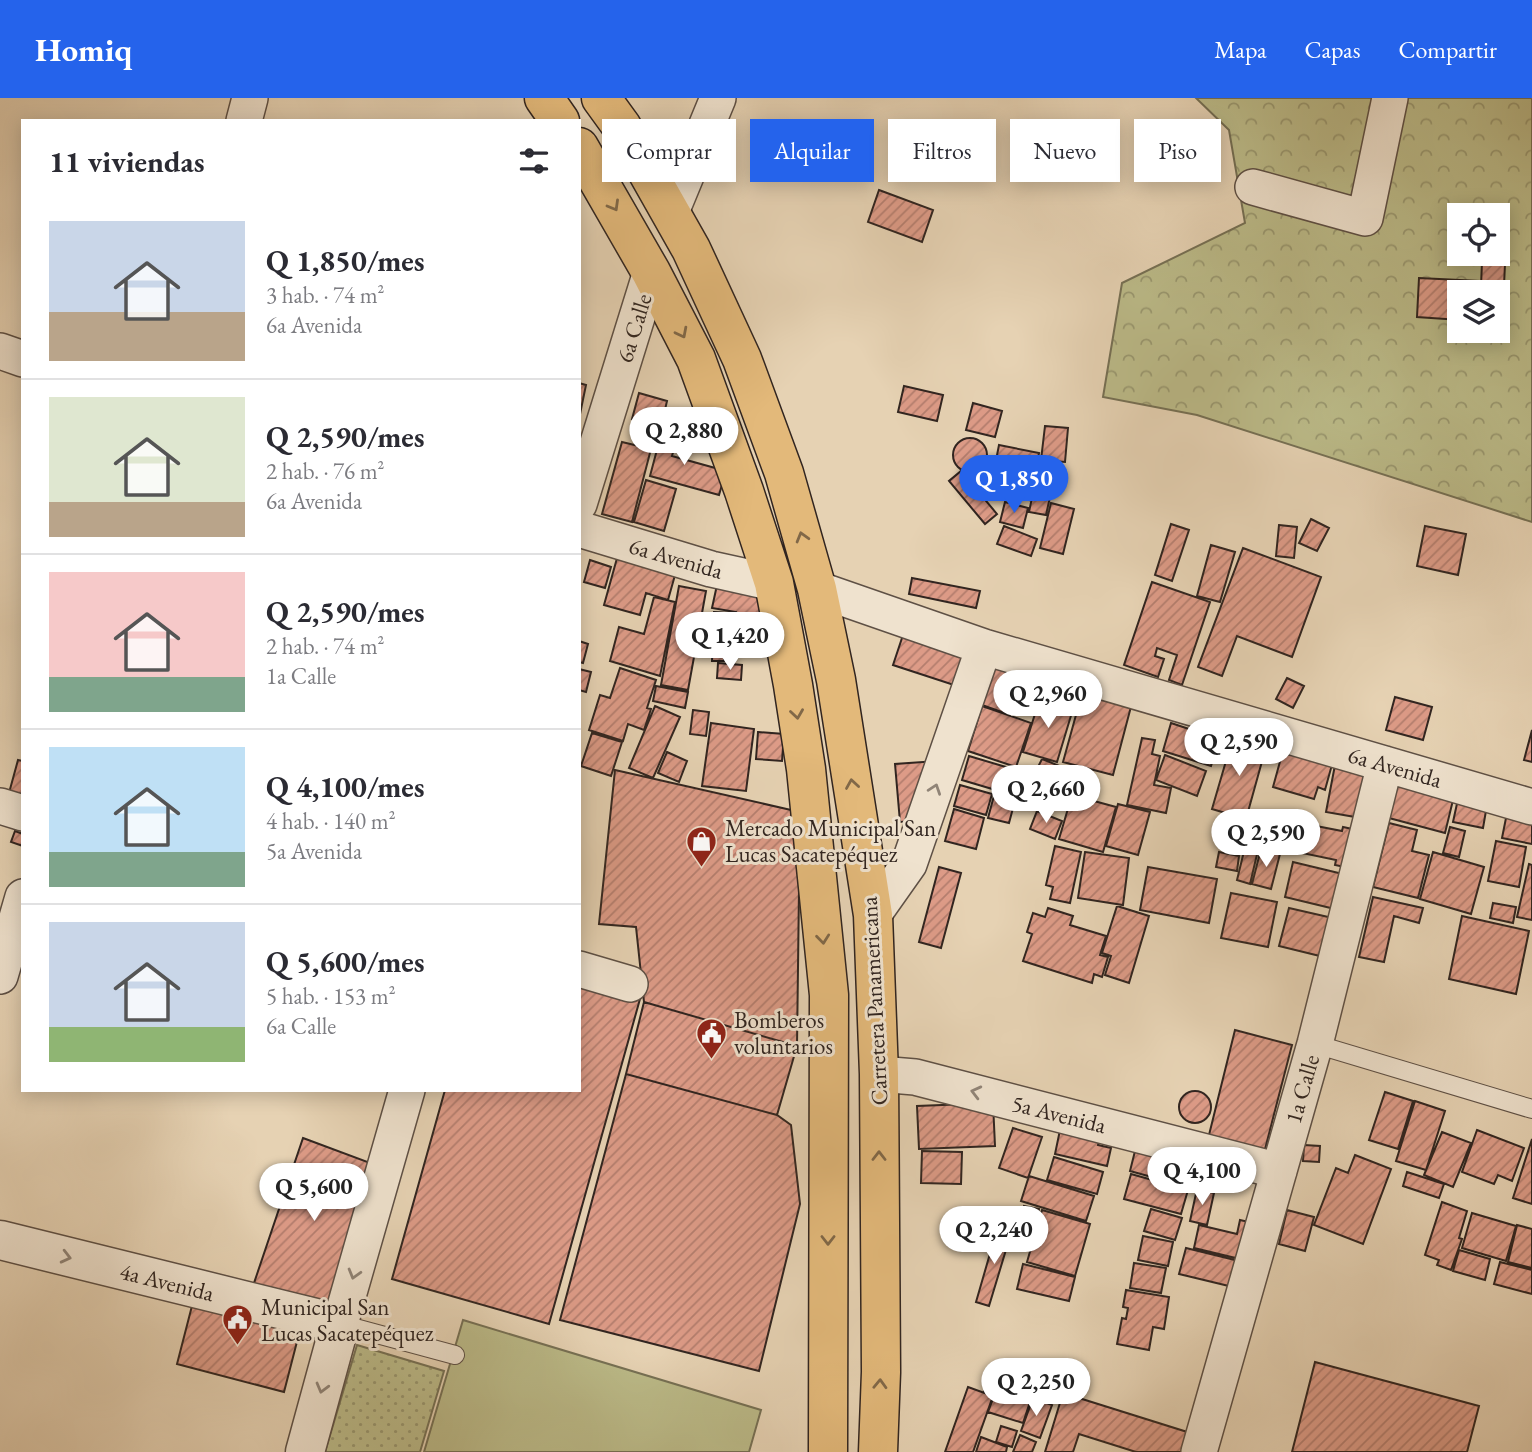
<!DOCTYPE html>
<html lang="es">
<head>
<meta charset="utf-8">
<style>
	:root { --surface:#fff; --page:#f7f7f7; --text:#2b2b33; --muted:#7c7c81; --line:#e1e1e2; --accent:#2563eb }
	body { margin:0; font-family:"EB Garamond",serif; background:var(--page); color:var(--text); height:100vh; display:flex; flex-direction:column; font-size:26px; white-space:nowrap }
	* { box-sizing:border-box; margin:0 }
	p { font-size:23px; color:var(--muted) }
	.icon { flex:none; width:38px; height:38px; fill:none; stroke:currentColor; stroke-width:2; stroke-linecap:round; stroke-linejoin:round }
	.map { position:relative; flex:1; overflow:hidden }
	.drawer { position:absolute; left:21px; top:21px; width:560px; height:973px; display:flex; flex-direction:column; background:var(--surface); border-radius:0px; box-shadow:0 4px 18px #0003 }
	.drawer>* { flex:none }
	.guide { position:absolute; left:602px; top:21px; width:665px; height:63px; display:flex; gap:14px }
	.tools { position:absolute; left:1447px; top:105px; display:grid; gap:14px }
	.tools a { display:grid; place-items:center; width:63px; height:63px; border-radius:0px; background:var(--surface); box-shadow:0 4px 18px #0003; font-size:35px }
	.price { position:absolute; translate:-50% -60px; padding:0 16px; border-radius:24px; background:#fff; color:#222; font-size:23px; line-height:46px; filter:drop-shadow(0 2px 4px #0008) }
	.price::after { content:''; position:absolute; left:50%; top:42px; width:21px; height:16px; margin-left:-10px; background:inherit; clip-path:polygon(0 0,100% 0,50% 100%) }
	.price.selected { background:var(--accent); color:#fff }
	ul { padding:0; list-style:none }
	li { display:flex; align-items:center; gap:21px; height:175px; padding:0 28px }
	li+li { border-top:2px solid var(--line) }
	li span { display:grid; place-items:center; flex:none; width:196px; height:140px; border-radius:0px; color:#555 }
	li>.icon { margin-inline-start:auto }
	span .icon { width:84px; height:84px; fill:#fffc; stroke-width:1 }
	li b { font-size:30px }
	h2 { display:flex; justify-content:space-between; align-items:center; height:84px; padding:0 28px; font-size:30px }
	.chip { padding:0 24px; border-radius:0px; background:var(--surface); box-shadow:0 4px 18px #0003; font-size:24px; line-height:63px }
	.chip.selected { background:var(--accent); color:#fff }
	header { display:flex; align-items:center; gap:42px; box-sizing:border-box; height:98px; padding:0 35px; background:var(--accent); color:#fff }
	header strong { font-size:33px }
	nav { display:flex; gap:38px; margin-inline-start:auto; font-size:24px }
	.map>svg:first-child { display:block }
</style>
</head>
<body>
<header>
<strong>Homiq</strong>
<nav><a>Mapa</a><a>Capas</a><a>Compartir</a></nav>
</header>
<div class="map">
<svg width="1532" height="1354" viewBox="0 0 1532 1354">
	<defs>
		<pattern id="grass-dots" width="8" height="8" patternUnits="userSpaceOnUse" patternTransform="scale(1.75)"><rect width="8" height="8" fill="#bbba88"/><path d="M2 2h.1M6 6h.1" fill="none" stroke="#99976f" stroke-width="1.8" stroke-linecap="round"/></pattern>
		<pattern id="forest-crowns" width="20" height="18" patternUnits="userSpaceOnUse" patternTransform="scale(1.75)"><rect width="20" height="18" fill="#bbba88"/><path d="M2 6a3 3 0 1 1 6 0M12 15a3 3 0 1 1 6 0" fill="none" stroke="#99976f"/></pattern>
		<pattern id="building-hatch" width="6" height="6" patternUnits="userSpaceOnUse" patternTransform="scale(1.75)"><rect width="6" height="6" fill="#dd9b87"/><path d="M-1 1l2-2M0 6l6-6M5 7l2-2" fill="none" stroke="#b47e6e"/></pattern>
	</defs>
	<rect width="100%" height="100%" fill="#e6d2b3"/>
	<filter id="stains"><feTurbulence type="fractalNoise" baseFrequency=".00286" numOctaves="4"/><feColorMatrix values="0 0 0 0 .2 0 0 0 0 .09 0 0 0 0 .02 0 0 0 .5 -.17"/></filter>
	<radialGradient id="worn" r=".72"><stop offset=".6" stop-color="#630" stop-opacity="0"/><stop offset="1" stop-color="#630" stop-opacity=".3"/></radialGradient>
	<!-- grass -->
	<path fill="url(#grass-dots)" stroke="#767054" stroke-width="2" d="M357,1247L444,1273L420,1354H325Z"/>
	<!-- forest -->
	<path fill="url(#forest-crowns)" stroke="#767054" stroke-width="2" fill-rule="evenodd" d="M1196,0H1532V424L1197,317L1103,299L1122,185L1245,125L1229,32ZM1460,117H1498V156H1460ZM1460,194H1498V233H1460Z"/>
	<!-- pitch -->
	<path fill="#bbba88" stroke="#767054" stroke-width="2" d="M463,1222L761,1312L749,1354H424Z"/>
	<!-- building -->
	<path fill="url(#building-hatch)" stroke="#312520" stroke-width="2" d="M879,92L933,112L922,144L868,124Z
		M1482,164L1505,166L1503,209H1498V194H1484V188H1481Z
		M1419,180L1479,183L1478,194H1460V222L1417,219Z
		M579,285L586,287L579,321Z
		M904,288L943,297L937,323L898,314Z
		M639,295L667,303L661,329L632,321Z
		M973,305L1002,313L995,339L966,332Z
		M1045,328L1068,330L1065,364L1041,362Z
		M663,329L679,333L672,358L726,373L719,397L650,378Z
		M953 357a17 17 0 1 1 34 0a17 17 0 1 1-34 0Z
		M622,344L651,351L632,424L602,416Z
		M999,347L1039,355L1029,402L990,393Z
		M961,373L997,416L985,426L949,383Z
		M646,382L676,391L664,433L634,424Z
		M1033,395L1050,399L1046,417L1029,414Z
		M1005,404L1028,410L1023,430L1000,424Z
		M1051,405L1074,411L1063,456L1040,450Z
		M1311,421L1329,430L1317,453L1299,445Z
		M1171,426L1189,432L1172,483L1155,477Z
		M1279,427L1297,429L1294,460L1276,458Z
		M1004,428L1037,441L1031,458L997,446Z
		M1425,428L1466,436L1458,477L1417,468Z
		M1211,447L1235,454L1220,504L1197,498Z
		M1243,450L1321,479L1292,559L1237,538L1222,578L1198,569Z
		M619,453L677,470L668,502L646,495L640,517L604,507Z
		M590,462L611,469L605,490L584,484Z
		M912,480L980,493L976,510L909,496Z
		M1152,484L1210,504L1182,587L1169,582L1177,557L1157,550L1155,558L1164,561L1158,579L1124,567Z
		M717,487L768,497L761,538L733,533L736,514L712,510Z
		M679,488L706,493L688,592L661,587Z
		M654,499L675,504L660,578L610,563L619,529L644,536Z
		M714,514L731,515L730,537H725L724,563H712Z
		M903,537L966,558L957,588L893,567Z
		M579,543L588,546L583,565L579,564Z
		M718,565L742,567L741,582L717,580Z
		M995,566L1024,576L1010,617L982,607Z
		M620,570L656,582L647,610L651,611L644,632L628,626L623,643L589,632L600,597L610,600Z
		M579,571L591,574L586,594L579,592Z
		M1287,580L1304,588L1293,610L1276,601Z
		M656,588L688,594L685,610L653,603Z
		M1084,588L1133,601L1113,677L1063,664Z
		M1395,599L1432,609L1423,642L1386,632Z
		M1040,600L1073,611L1057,664L1023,654Z
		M655,608L680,619L653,680L629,670Z
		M982,608L1031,625L1016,669L968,653Z
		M693,612L709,614L706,638L690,636Z
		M711,625L754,631L746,693L702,688Z
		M1171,625L1219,641L1211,668L1163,653Z
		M1532,632V664L1524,662Z
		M758,634L784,636L782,663L756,661Z
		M592,635L622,644L611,678L581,668Z
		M1233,639L1266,649L1246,721L1212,711Z
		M1142,640L1155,642L1152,656L1160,658L1154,687L1171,690L1166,715L1127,707Z
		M1284,649L1333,663L1325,692L1318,689L1314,701L1273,689Z
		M667,654L687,663L679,684L658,675Z
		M1165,657L1206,673L1197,698L1156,682Z
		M969,658L1016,672L1009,696L962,682Z
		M1042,661L1067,671L1061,684L1036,673Z
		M18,662L23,663V699L9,695Z
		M937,663L942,720L900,724L895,666Z
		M1335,667L1370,674L1361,720L1326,714Z
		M615,672L800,714L797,948L644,904L636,829L599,826Z
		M1398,684L1454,698L1445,735L1389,720Z
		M960,687L992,696L986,717L954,708Z
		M995,694L1016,699L1009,725L988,720Z
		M1072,697L1116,709L1103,754L1059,741Z
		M1458,701L1487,707L1483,730L1453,724Z
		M1118,706L1150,714L1138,757L1106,748Z
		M1508,710L1532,716V746L1502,740Z
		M954,711L984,720L976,751L945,743Z
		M1037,713L1062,723L1055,741L1030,731Z
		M1260,717L1342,733L1343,729L1357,732L1350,770L1335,767L1336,762L1254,745Z
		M1389,725L1417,732L1412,753L1429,757L1418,800L1373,789Z
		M1450,729L1465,733L1459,759L1443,755Z
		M15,733L23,736V748L11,744Z
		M1496,743L1526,749L1519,789L1488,783Z
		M1246,745L1259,748L1250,786L1237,782Z
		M1055,748L1081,754L1070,805L1050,801L1053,789L1046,787Z
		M1261,751L1280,756L1271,791L1252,786Z
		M1085,754L1129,760L1123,807L1078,800Z
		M1219,754L1239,758L1237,773L1216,769Z
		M1433,754L1484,769L1471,816L1420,801Z
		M1293,764L1347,777L1339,812L1285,799Z
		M1529,766L1532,767V822L1517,819Z
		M939,769L961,775L941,850L919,844Z
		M1148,769L1217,781L1209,825L1140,812Z
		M1231,795L1277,804L1268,849L1221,840Z
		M1373,799L1423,810L1419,825L1394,818L1384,864L1359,859Z
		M1493,805L1516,809L1513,825L1490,820Z
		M1117,808L1149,818L1129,885L1105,877L1111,858L1102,855Z
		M1048,810L1073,818L1070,827L1106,838L1100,857L1108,859L1102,879L1094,876L1092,885L1023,863L1032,836L1027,834L1033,815L1045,819Z
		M1289,810L1337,821L1328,860L1279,848Z
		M1462,818L1529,833L1516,896L1449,881Z
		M579,884L640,901L549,1226L392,1181L445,992H579Z
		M644,904L797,948L777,1017L626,976Z
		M1235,932L1292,947L1264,1055L1208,1041Z
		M626,976L777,1017L791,1027L800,1106L759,1273L560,1222Z
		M1179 1009a16 16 0 1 1 32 0a16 16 0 1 1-32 0Z
		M1385,994L1413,1003L1398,1051L1369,1042Z
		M1415,1003L1445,1013L1426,1072L1396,1063Z
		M993,1005L995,1048L919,1051L917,1008Z
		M1013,1030L1042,1039L1028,1080L999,1070Z
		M1060,1032L1100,1041L1098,1047L1111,1050L1107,1068L1055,1056Z
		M1477,1032L1524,1050L1512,1083L1498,1077L1494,1086L1462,1074Z
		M1442,1034L1471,1045L1453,1089L1424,1077Z
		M303,1040L373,1066L329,1205L253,1188Z
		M1532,1041V1106L1513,1100Z
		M1304,1047L1320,1048L1319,1064L1303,1063Z
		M1136,1049L1201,1067L1195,1091L1130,1073Z
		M922,1053L962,1054L961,1086L921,1085Z
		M1355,1057L1391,1071L1363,1146L1314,1127L1336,1070L1348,1075Z
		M1054,1059L1103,1074L1097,1096L1047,1082Z
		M1407,1074L1444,1086L1439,1100L1403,1088Z
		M1131,1076L1188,1092L1181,1116L1124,1101Z
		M1029,1078L1094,1098L1086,1123L1021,1103Z
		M1197,1091L1214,1095L1207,1127L1190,1123Z
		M1442,1104L1467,1113L1459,1140L1462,1141L1451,1172L1437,1167L1439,1162L1425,1157Z
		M1024,1108L1039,1111L1034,1136L1018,1133Z
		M1151,1111L1182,1120L1175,1142L1144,1133Z
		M1042,1112L1090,1126L1075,1178L1027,1164Z
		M1287,1112L1314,1119L1305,1153L1279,1146Z
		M1472,1115L1516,1128L1506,1163L1462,1150Z
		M1240,1122L1253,1125L1244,1162L1194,1150L1199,1127L1237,1136Z
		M1517,1127L1532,1131V1170L1508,1164Z
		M998,1128L1012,1132L989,1208L976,1204Z
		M1143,1138L1173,1144L1168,1168L1138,1162Z
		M1186,1150L1239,1163L1233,1189L1179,1176Z
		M1459,1152L1490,1161L1485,1182L1453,1173Z
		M1500,1164L1532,1172V1196L1494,1186Z
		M1134,1165L1166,1170L1161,1195L1130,1190Z
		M1023,1166L1075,1179L1069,1203L1017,1191Z
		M1126,1192L1169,1199L1164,1231L1153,1229L1149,1252L1117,1246L1122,1220L1126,1221L1128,1210L1123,1209Z
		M193,1204L300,1232L284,1294L177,1266Z
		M1315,1264L1479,1308L1467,1354H1292Z
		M988,1280L1033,1295L1023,1325L988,1314L994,1298L984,1294Z
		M968,1289L993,1298L973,1354H945Z
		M1063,1295L1200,1338L1195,1354H1136L1079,1336L1073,1354H1045Z
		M1033,1300L1052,1307L1040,1340L1021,1333Z
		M1001,1328L1017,1333L1012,1349L996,1344Z
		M1020,1337L1036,1344L1032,1354H1013Z
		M981,1339L1007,1349L1006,1354H976Z"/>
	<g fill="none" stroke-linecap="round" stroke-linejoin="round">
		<defs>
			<path id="service" d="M1315,946L1532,1011
				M340,1226L455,1257"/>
			<path id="minor" d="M244,23L250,0
				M1253,89L1365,120L1390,0
				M671,114L718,0
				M0,253L23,261
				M579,406L651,174
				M579,431L711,471L774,485
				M817,491L984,549L1532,709
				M0,708L23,715
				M873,817L909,766L984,549
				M579,871L630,886
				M0,878L23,799
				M879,976L915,979L1279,1073
				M340,1226L407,992
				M1199,1354L1315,946L1385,666"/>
			<path id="tertiary" d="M0,1142L340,1226L305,1354"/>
			<path id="trunk" d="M544,0L560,23
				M601,0L622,29L691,151L742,261L784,375L817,491L836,582L873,817L879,976L881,1274L878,1354
				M579,49L651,174L696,261L744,393L774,485L793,587L806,671L829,897L828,1354"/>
		</defs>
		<!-- service casing -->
		<use href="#service" stroke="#5e5045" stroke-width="20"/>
		<!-- minor casing -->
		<use href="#minor" stroke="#5e5045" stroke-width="38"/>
		<!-- tertiary casing -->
		<use href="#tertiary" stroke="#5e5045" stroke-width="41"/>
		<!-- trunk casing -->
		<use href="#trunk" stroke="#312520" stroke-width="41"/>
		<!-- service -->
		<use href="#service" stroke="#efe2ce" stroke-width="18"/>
		<!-- minor -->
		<use href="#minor" stroke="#efe2ce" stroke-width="35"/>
		<!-- tertiary -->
		<use href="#tertiary" stroke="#efe2ce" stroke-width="38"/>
		<!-- trunk -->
		<use href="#trunk" stroke="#e3b97a" stroke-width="38"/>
	</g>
	<!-- one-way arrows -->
	<defs><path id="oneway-chevron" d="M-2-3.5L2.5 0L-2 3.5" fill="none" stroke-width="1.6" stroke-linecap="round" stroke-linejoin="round" transform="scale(1.75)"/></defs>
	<g stroke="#816848">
		<use href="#oneway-chevron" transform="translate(614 108) rotate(60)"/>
		<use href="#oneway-chevron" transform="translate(682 235) rotate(63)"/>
		<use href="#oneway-chevron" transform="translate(802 439) rotate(-106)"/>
		<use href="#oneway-chevron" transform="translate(797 616) rotate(82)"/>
		<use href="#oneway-chevron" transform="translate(852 686) rotate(-99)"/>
		<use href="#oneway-chevron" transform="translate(823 841) rotate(84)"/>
		<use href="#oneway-chevron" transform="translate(879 1058) rotate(-90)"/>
		<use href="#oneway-chevron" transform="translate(828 1142) rotate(90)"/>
		<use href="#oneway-chevron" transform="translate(880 1286) rotate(-88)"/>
	</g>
	<g stroke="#908477">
		<use href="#oneway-chevron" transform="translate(935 691) rotate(-71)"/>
		<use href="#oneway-chevron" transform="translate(976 994) rotate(-166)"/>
		<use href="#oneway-chevron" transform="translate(66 1159) rotate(14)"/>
		<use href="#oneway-chevron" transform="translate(354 1176) rotate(106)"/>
		<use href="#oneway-chevron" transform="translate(322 1290) rotate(105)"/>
	</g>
	<!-- icons -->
	<defs>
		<symbol id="shop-pin" viewBox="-11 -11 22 30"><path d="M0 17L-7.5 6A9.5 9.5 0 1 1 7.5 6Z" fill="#8f2418" stroke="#efe2ce"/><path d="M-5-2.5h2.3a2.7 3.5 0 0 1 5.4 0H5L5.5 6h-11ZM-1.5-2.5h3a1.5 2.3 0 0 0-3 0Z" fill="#fff"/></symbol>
		<symbol id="civic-pin" viewBox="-11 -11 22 30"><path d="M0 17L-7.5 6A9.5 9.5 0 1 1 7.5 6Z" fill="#8f2418" stroke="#efe2ce"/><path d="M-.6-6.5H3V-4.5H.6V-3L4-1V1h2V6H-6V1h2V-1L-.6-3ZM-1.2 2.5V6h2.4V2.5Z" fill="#fff"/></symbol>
	</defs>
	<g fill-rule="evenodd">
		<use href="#shop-pin" x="684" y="726" width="35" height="47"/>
		<use href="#civic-pin" x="694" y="918" width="35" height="47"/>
		<use href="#civic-pin" x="220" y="1204" width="35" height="47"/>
	</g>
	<g text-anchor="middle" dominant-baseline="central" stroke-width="6" stroke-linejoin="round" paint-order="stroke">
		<!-- street labels -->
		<g font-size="23" fill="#312520" stroke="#efe2ce">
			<text transform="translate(634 230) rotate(-73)">6a Calle</text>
			<text transform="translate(676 460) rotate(16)">6a Avenida</text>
			<text transform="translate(1395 669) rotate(16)">6a Avenida</text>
			<text transform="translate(874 903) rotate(-93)">Carretera Panamericana</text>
			<text transform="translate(1302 991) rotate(-74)">1a Calle</text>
			<text transform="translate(1059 1016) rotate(14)">5a Avenida</text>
			<text transform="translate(167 1184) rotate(14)">4a Avenida</text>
		</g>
		<!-- poi labels -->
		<g font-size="23" fill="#312520" stroke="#efe2ce" text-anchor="start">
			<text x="725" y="730">Mercado Municipal San<tspan x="725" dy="26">Lucas Sacatepéquez</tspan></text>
			<text x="734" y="922">Bomberos<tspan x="734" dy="26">voluntarios</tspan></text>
			<text x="261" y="1209">Municipal San<tspan x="261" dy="26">Lucas Sacatepéquez</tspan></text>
		</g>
	</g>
	<rect width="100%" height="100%" filter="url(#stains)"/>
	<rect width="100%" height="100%" fill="url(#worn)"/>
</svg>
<div class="tools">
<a><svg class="icon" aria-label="locate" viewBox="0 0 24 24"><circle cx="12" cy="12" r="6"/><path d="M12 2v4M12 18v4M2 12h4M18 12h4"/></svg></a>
<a><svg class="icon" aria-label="layers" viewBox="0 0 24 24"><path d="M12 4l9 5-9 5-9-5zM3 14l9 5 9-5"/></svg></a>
</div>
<b class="price" style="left:684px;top:369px">Q 2,880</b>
<b class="price selected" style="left:1014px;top:417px">Q 1,850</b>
<b class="price" style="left:730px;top:574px">Q 1,420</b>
<b class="price" style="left:1048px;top:632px">Q 2,960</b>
<b class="price" style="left:1239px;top:680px">Q 2,590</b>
<b class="price" style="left:1046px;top:727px">Q 2,660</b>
<b class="price" style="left:1266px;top:771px">Q 2,590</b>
<b class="price" style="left:1202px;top:1109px">Q 4,100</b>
<b class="price" style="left:314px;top:1125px">Q 5,600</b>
<b class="price" style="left:994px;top:1168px">Q 2,240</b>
<b class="price" style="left:1036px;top:1320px">Q 2,250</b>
<div class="guide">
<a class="chip">Comprar</a>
<a class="chip selected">Alquilar</a>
<a class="chip">Filtros</a>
<a class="chip">Nuevo</a>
<a class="chip">Piso</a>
</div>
<section class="drawer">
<h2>11 viviendas<svg class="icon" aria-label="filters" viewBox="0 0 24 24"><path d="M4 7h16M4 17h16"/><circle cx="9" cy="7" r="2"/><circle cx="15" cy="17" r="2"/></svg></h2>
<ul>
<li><span style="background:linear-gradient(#c9d6e8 65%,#b9a48a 0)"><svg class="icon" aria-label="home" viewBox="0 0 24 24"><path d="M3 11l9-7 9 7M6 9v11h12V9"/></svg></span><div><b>Q 1,850/mes</b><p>3 hab. · 74 m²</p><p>6a Avenida</p></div></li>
<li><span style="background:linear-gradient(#dfe7d0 75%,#b9a48a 0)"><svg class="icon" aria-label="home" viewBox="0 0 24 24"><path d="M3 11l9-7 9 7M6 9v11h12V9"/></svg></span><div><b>Q 2,590/mes</b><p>2 hab. · 76 m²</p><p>6a Avenida</p></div></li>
<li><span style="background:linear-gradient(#f6c9c9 75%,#7fa58c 0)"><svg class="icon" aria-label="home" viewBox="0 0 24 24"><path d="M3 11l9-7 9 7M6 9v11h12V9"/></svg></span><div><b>Q 2,590/mes</b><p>2 hab. · 74 m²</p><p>1a Calle</p></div></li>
<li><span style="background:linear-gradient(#bfe0f5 75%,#7fa58c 0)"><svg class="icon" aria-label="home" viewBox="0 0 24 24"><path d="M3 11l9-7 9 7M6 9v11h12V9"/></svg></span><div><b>Q 4,100/mes</b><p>4 hab. · 140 m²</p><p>5a Avenida</p></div></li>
<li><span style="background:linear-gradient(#c9d6e8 75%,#8fb573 0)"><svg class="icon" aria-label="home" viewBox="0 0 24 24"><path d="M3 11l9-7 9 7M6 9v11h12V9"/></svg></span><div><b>Q 5,600/mes</b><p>5 hab. · 153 m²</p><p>6a Calle</p></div></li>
</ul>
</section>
</div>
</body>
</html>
